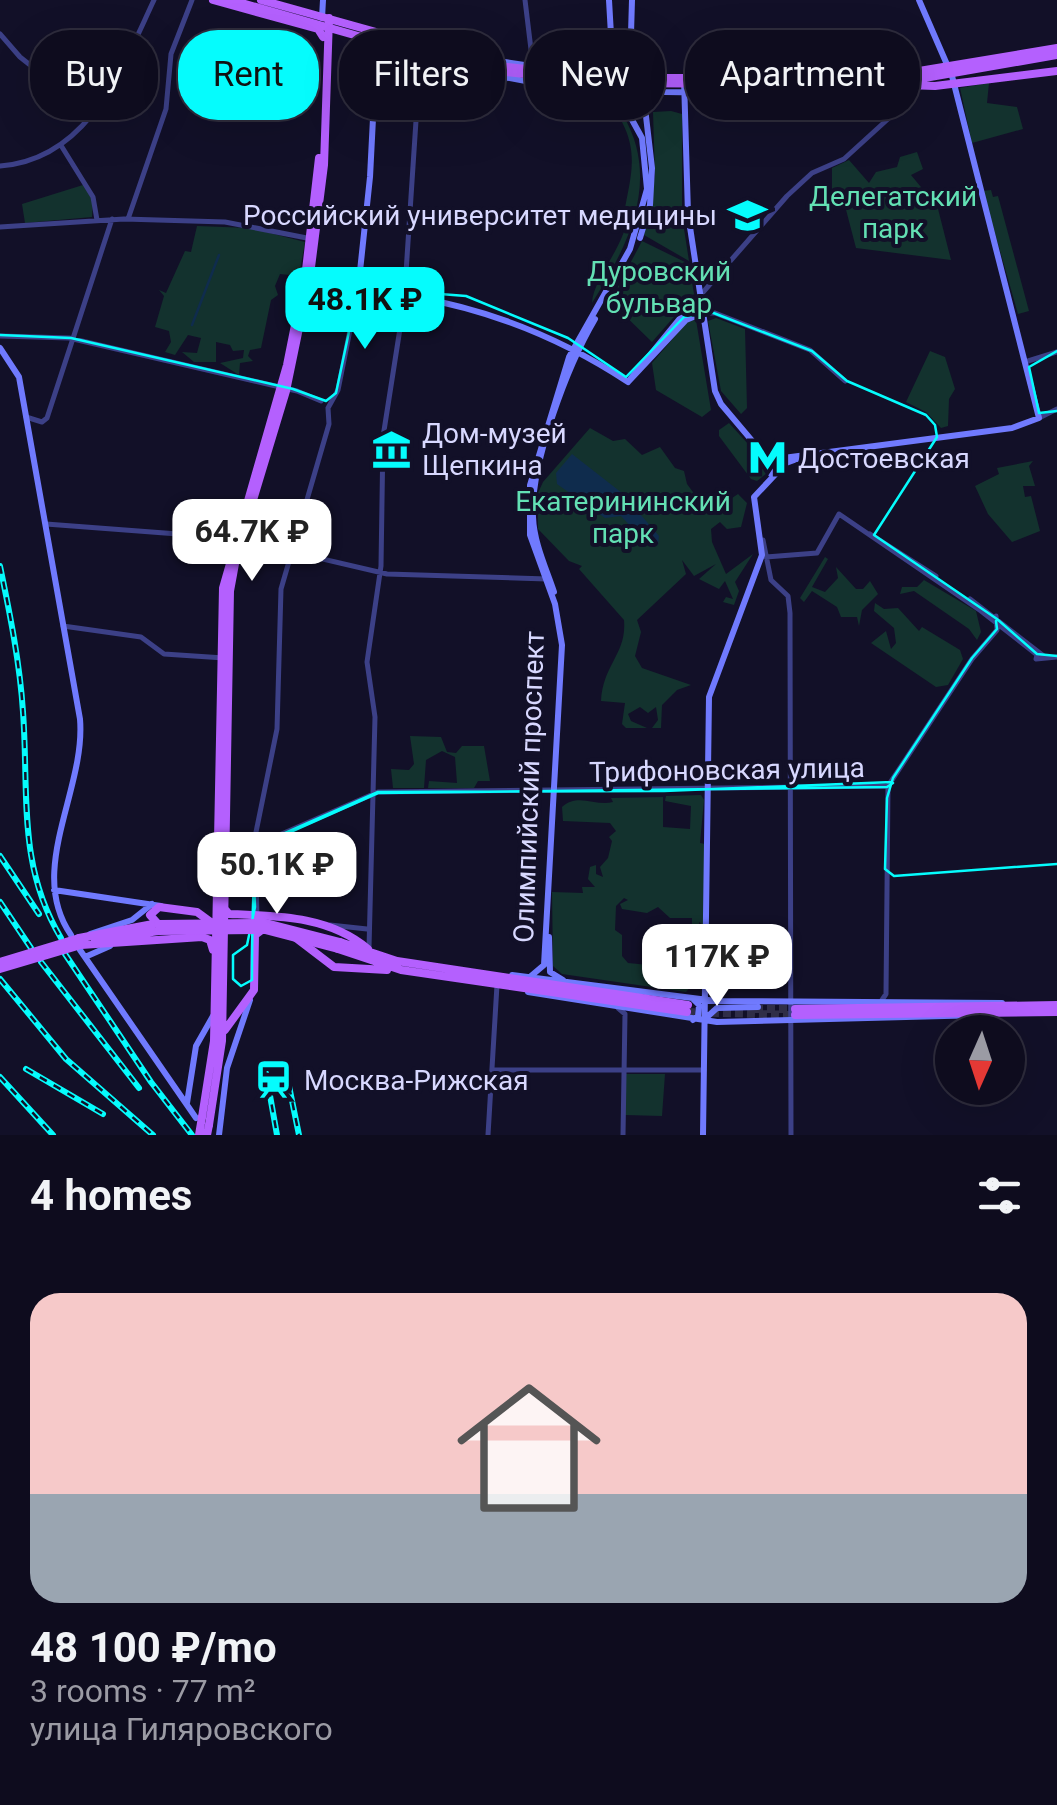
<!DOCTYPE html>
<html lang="en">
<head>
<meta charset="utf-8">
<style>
	:root { --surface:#0e0c1e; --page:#1c1a2b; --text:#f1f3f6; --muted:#9b9ba4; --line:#2e2c3c; --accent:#05fcfd }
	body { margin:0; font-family:Roboto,sans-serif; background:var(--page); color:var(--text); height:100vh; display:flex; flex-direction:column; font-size:38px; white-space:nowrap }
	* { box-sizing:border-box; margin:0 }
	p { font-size:32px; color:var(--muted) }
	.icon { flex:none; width:55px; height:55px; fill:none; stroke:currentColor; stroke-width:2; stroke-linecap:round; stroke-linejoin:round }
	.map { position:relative; height:1135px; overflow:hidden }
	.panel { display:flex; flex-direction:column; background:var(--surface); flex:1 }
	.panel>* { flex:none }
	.top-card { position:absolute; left:30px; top:30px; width:998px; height:90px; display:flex; gap:20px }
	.needle { width:65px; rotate:183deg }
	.fabs { position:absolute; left:935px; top:1015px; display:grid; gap:20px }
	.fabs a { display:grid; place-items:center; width:90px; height:90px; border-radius:50%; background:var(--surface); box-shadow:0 10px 40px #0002,0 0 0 2px var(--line); font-size:50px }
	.price { position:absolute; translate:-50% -85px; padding:0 22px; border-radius:20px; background:#fff; color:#222; font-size:32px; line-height:65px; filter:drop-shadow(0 2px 5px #0008) }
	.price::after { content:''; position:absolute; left:50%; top:60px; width:30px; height:22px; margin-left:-15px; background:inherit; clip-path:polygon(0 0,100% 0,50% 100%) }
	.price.active { background:var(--accent); color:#111 }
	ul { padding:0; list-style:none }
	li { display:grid; align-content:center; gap:20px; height:530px; padding:0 30px }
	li+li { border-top:2px solid var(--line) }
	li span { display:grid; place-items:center; height:310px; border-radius:30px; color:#555 }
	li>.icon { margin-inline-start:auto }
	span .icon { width:180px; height:180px; fill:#fffc; stroke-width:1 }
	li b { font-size:42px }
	h2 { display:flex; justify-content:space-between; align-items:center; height:120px; padding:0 30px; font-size:42px }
	.pill { padding:0 35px; border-radius:40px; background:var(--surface); box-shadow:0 10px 40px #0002,0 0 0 2px var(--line); font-size:35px; line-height:90px }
	.pill.active { background:var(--accent); color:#111 }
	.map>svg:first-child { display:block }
</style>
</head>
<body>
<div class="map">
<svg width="1057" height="1135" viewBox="0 0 1057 1135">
	<rect width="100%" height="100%" fill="#121028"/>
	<!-- green -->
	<path fill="#13322e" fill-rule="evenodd" d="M989,83L987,103L1017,107L1023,129L972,143L960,88Z
		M671,111L682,114V216L689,261L644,235L655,176L653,112Z
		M623,115C660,178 631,242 592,303C593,278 626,246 629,211L625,208C631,176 638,153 622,122L615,118Z
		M917,152L923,169L911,175L930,198L935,197L951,260L856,248L844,202L832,208V168L849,160L869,183L876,172L897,167L900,157Z
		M83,185L93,200L92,217L25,223L22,204Z
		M991,190L993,197L998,196L1029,311L1018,314L983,191Z
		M197,226L250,228L305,242L299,276L280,274L275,286L278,295L271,300L261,348L250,350L248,356L253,361L240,363L239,375L220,363L243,358L244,350L233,351L230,345L216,342V362H194L182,352L197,353L201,338L188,335L175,355L165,352L171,342L169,331L155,327L164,296L159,290L166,293L185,251L191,252Z
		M642,241L689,264L694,294L652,342L613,304L615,292Z
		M716,318L745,329L747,408L741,414L721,391L708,321Z
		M696,320L711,410L702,417L656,390L652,363L688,321Z
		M930,351L945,357L955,389L949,399L948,426L941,428L926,412L906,402Z
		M729,423L768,466L767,473L757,481L751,479L719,436V430Z
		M590,428L613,441L625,439L642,455L660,447L675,468L684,471L687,484L704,507L716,502L720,506L738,494L747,503L741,527L727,529L720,522L711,529L712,542L726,574L753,554L735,582L739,591L734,605L723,602L726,597L733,599L725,581L719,589L699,579L716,564L694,576L682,560L686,574L637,620L641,632L635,656L642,668L691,685L677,690L662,705L661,728H652L658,720L656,707L648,713L640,707L628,714L631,721L647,728H626L622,724L625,703L601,701C603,664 627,654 624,620L579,569L582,566L569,561L538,529V493L543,482Z
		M1033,461L1029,466L1035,486H1023L1025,497L1031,496L1040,531L1012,542L988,514L975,486L999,474L997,468Z
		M825,557L828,559L812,587L825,592L838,578L836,567L856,589H863L870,581L878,594L862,610L859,626L857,617H841L837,607L812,591L804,602L800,598Z
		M924,580L976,611L981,632L977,640L969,629L914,591L900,594L902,587H917Z
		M875,603L884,609L898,608L919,631L922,627L960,650L963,659L948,685L936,687L871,643L886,631L891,649L896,643L894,628L874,611Z
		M410,736L441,737L447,752L456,753L462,746H484L490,781H478L474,788H428L429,781L457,783L455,757L442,751L426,760L424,788H393L391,769L409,770L414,764Z
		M666,796L701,795L704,800L700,843L705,844L703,925L699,922V927L704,974H700L699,942L698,978L686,992L562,974L553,966L552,892L583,893L582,887H595L588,879L590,867L596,865V874L603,877L600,867L608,858L612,841L609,837L616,831L610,823L563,821L562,807C578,792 596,807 613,802L611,798L663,797V827L690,829L691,806L665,801ZM624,898L628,900L620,904L622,909L647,913L658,907L670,918H692V928L682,939L680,968L628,963L622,956V935L615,930L616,906Z
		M626,1074H665L662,1116L625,1115Z"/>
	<!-- water -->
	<path fill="#0f2c4d" d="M572,454L622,493L659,536L658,545L650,547L621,516L605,518L557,484L556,473Z"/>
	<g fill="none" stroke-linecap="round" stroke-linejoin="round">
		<!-- stream -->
		<path stroke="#0f2c4d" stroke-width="2.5" d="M192,325L219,255"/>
		<!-- primary-tunnel -->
		<path stroke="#302e48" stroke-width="8" stroke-dasharray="8 4" stroke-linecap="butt" d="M755,1009H795
			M687,1012L795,1015"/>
		<!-- tertiary -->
		<path stroke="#3c4087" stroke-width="5" d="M525,0L533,66
			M0,34L20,57L92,114
			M388,47L448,69L506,79
			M62,147L93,197L97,220
			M0,166C89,159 121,70 154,0
			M128,219L166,109L171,54L192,0
			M0,227L124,219L225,222L312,239
			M703,313H715L810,350L845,381
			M684,314L787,196L812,173L844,159L900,108L901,85
			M0,336L69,338L297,391L321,401
			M1028,361L1057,352
			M26,417L42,422L47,418L112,219
			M1039,418L1057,409
			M46,524L191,535L236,552
			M870,534L936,576
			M241,540L387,574L547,579
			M763,540L771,580L788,596L790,613L791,1135
			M766,557L817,553L839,514L981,611L1036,654
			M970,599L1045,657
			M63,626L141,637L164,654L224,658
			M1037,655L1036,659L1057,657
			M222,843H261L378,792L888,786
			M257,918L255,837L277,729L281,589L329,424L328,408L338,390L358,290
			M330,925L367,929
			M369,948L375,717L367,662L381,566L383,437L404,303L420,60
			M882,1000L886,994L888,786L972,659L997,630L996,616
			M618,1008L625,1014L623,1135
			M494,1070H704
			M488,1135L497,985"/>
		<!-- secondary -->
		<path stroke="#707afe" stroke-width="6" d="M632,0L630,67L644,99L652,168L650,205L640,238
			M322,18L323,0
			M479,58L531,66
			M476,70C575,98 718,95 821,86
			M579,71L651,74
			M694,74H811
			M684,79L688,214L715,391L721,404L770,462L771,474
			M308,287C337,291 364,286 392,290C401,290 405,296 414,297C492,310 561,338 628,382
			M358,290L370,177L377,40
			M0,348L19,377L80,719C86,790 26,870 71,935
			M629,381L686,320L703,313
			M628,382L682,316L703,313
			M768,460L1012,428L1039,418L952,76L919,0
			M554,592C546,568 534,543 533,517C530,464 568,365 595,319
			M54,890L161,906
			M90,934L132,920L152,904
			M549,937L550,972L563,980
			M80,950L196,1118
			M85,957L110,946
			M512,975L716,1001L1002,1003
			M531,976L544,965L562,645L555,604L530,535V485L569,357L630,249L647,189L642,138L614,87L609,0
			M528,992L717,1022L983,1015
			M693,999L699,1005L698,1016L693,1020
			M706,1018L717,1008L758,1007
			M187,1103L196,1046L213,1016
			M219,1135L227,1068L250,1000
			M703,1135L709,697L762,555L754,497L786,463L808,455"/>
		<!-- primary -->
		<path stroke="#b460fe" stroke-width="8" d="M213,0L318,29L323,37
			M231,0L446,61L497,71
			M261,0L498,66
			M786,78L895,75L1057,48
			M786,84L913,80L1057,55
			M906,85L935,86L1057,71
			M224,908L229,914C278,916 329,916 368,949
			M158,924L150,915L159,907L197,912L212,923
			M79,938L153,924
			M296,938L334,967L387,970
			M95,941L158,931
			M340,942L397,961L688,1005
			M81,945L202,937L210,940L213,950
			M338,949L401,970L687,1012
			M795,1009L1057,1005
			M795,1015L1057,1012
			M225,1030L254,990L255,935L263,929
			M202,1117L214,1041L223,588L287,365L306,270L319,158
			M209,1125L222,1041L230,591L237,553L286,391L310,275L324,165L329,18"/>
		<!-- tram -->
		<path stroke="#05fcfd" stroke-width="2.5" d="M0,335L71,338L293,389L326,401L336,393L357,294L362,288L466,296L568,338L626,377L684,317L711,312L812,351L847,381L926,415L935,425L937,437L874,535L997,619L1037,654L1057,656
			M1057,351L1029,367L1039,413L1057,411
			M996,621L997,629L972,658L893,778L887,798L885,869L894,876L1057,864
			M892,782L664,791L378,792L258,845L253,857L255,907L247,945L233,955V979L241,986L252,980C252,957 252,861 259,846L378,793L887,787L893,783"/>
		<defs>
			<path id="rail" d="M0,566C10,614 20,664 23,712C29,793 17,865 61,938
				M0,856L39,914
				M0,902L31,948
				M65,954L151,1082L192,1135
				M41,962L139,1088
				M0,979L66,1059L153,1135
				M26,1069L103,1114
				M286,1071L299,1135
				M266,1073L277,1135
				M0,1077L53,1135"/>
		</defs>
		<!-- rail casing -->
		<use href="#rail" stroke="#05fcfd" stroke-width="6"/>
		<!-- rail -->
		<use href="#rail" stroke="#121028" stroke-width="2.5" stroke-dasharray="8" stroke-linecap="butt"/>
		<!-- primary-bridge -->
		<path stroke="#b460fe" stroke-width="8" d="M498,66L609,78H786
			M497,71L609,83L786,84
			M158,924L266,923L340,942
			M158,931L265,930L338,949
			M0,962L79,938
			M0,969L81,945
			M199,1135L202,1117
			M207,1135L209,1125"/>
	</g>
	<!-- icons -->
	<defs>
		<symbol id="university-bare" viewBox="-9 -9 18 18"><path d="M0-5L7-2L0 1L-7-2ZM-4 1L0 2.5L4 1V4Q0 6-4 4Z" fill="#05fcfd" stroke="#121028" stroke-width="2.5" paint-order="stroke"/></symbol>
		<symbol id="museum-bare" viewBox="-9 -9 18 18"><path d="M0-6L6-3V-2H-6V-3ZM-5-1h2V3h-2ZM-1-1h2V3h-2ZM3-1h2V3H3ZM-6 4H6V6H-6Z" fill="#05fcfd" stroke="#121028" stroke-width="2.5" paint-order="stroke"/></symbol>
		<symbol id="metro-bare" viewBox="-9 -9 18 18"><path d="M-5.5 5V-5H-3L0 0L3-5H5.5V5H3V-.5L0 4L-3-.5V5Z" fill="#05fcfd" stroke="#121028" stroke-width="2.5" paint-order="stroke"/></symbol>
		<symbol id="station-bare" viewBox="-9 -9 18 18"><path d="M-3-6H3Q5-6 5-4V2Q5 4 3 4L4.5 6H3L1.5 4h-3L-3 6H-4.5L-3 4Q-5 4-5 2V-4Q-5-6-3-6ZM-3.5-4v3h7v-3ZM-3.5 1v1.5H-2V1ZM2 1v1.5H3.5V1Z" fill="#05fcfd" stroke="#121028" stroke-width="2.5" paint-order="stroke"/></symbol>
	</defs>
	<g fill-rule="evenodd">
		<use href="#university-bare" x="720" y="188" width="55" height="55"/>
		<use href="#museum-bare" x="364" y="422" width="55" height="55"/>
		<use href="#metro-bare" x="740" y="430" width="55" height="55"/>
		<use href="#station-bare" x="246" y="1052" width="55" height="55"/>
	</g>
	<g text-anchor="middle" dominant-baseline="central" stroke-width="8" stroke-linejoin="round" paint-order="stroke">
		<!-- park labels -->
		<g font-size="28" fill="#63e0b4" stroke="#121028">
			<text x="893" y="196">Делегатский<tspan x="893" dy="32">парк</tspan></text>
			<text x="659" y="271">Дуровский<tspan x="659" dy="32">бульвар</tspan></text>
			<text x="623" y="501">Екатерининский<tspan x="623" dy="32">парк</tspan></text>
		</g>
		<!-- poi labels -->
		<g font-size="28" fill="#d8d8ff" stroke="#121028" text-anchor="start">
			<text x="717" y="215" text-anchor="end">Российский университет медицины</text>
			<text x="422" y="433">Дом-музей<tspan x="422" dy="32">Щепкина</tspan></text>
			<text x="798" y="458">Достоевская</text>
			<text x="304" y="1080">Москва-Рижская</text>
		</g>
		<!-- street labels -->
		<g font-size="28" fill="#d8d8ff" stroke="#121028">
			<text transform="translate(727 770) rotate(-1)">Трифоновская улица</text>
			<text transform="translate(529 787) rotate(-88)">Олимпийский проспект</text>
		</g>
	</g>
</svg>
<div class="fabs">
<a><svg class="needle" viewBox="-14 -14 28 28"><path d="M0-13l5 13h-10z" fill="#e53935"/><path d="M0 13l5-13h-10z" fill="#9b9ba4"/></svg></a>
</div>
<b class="price active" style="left:365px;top:352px">48.1K ₽</b>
<b class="price" style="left:252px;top:584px">64.7K ₽</b>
<b class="price" style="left:277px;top:917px">50.1K ₽</b>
<b class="price" style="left:717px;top:1009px">117K ₽</b>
<div class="top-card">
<a class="pill">Buy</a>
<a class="pill active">Rent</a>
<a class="pill">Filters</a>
<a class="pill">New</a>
<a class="pill">Apartment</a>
</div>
</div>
<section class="panel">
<h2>4 homes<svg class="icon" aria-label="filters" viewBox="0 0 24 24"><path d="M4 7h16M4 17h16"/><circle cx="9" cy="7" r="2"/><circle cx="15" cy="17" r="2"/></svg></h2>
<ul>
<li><span style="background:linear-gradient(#f6c9c9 65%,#9aa5b1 0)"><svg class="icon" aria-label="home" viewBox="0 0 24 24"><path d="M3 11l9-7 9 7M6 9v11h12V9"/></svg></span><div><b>48 100 ₽/mo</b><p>3 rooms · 77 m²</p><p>улица Гиляровского</p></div></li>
</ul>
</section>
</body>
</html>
